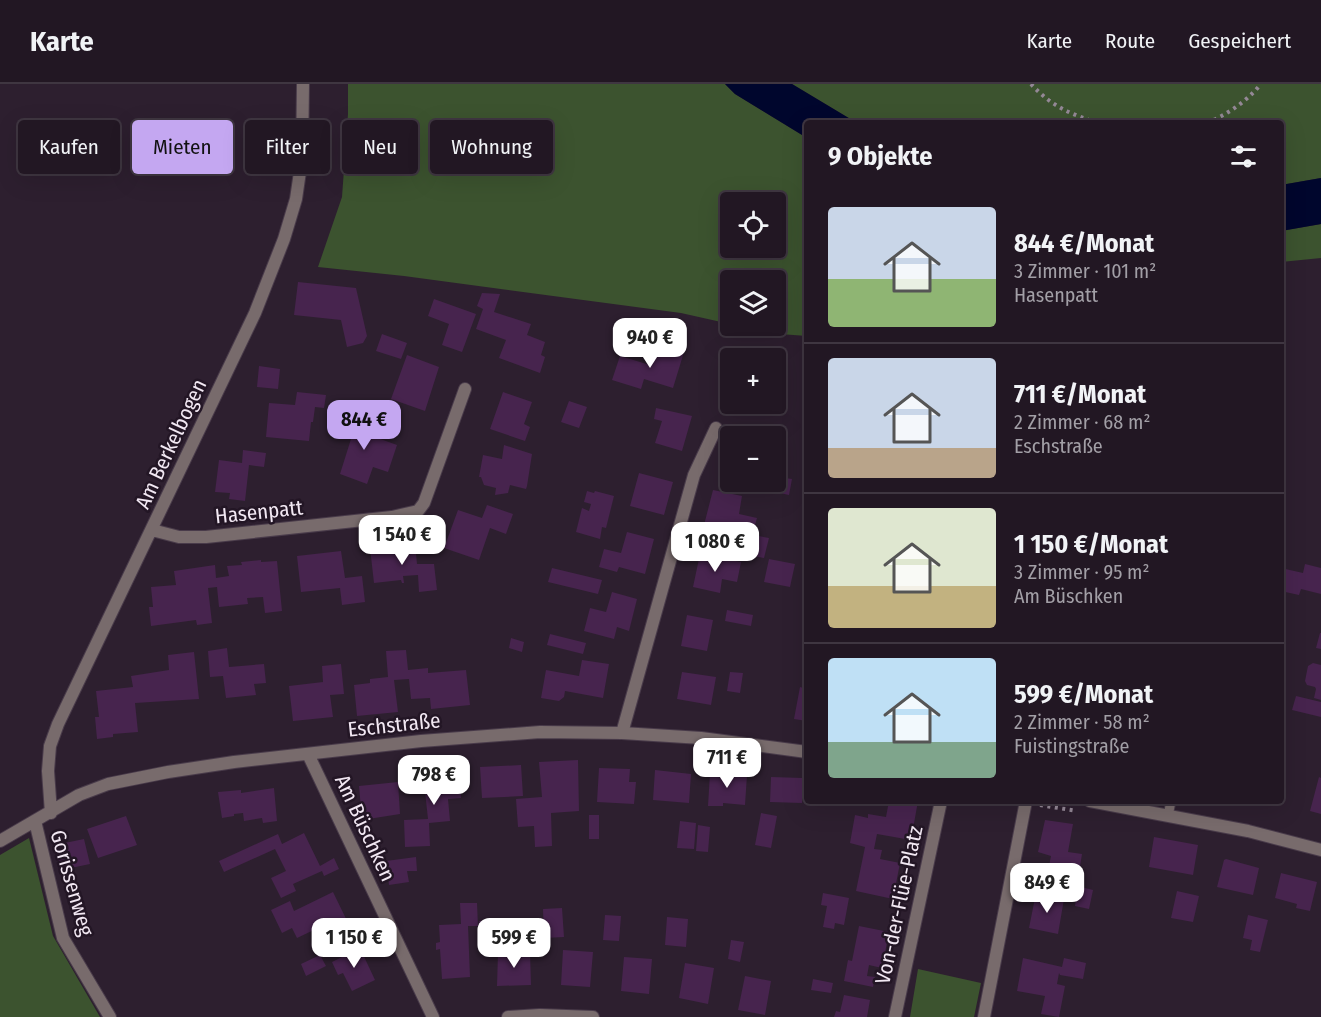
<!DOCTYPE html>
<html lang="de">
<head>
<meta charset="utf-8">
<style>
	:root { --surface:#221723; --page:#2a202b; --text:#f1f3f6; --muted:#a29fa6; --line:#3f3641; --accent:#c4a7f1 }
	body { margin:0; font-family:"Fira Sans Condensed",sans-serif; background:var(--page); color:var(--text); height:100vh; display:flex; flex-direction:column; font-size:22px; white-space:nowrap }
	* { box-sizing:border-box; margin:0 }
	p { font-size:20px; color:var(--muted) }
	.icon { flex:none; width:33px; height:33px; fill:none; stroke:currentColor; stroke-width:2; stroke-linecap:round; stroke-linejoin:round }
	.map { position:relative; flex:1; overflow:hidden }
	.sheet { position:absolute; left:804px; top:36px; width:480px; height:684px; display:flex; flex-direction:column; background:var(--surface); border-radius:6px; box-shadow:0 6px 24px #0002,0 0 0 2px var(--line) }
	.sheet>* { flex:none }
	.guide { position:absolute; left:18px; top:36px; width:570px; height:54px; display:flex; gap:12px }
	.fabs { position:absolute; left:720px; top:108px; display:grid; gap:12px }
	.fabs a { display:grid; place-items:center; width:66px; height:66px; border-radius:6px; background:var(--surface); box-shadow:0 6px 24px #0002,0 0 0 2px var(--line); font-size:30px }
	.price { position:absolute; translate:-50% -51px; padding:0 14px; border-radius:12px; background:#fff; color:#222; font-size:20px; line-height:39px; filter:drop-shadow(0 2px 3px #0008) }
	.price::after { content:''; position:absolute; left:50%; top:36px; width:18px; height:14px; margin-left:-9px; background:inherit; clip-path:polygon(0 0,100% 0,50% 100%) }
	.price.on { background:var(--accent); color:#111 }
	ul { padding:0; list-style:none }
	li { display:flex; align-items:center; gap:18px; height:150px; padding:0 24px }
	li+li { border-top:2px solid var(--line) }
	li span { display:grid; place-items:center; flex:none; width:168px; height:120px; border-radius:6px; color:#555 }
	li>.icon { margin-inline-start:auto }
	span .icon { width:72px; height:72px; fill:#fffc; stroke-width:1 }
	li b { font-size:26px }
	h2 { display:flex; justify-content:space-between; align-items:center; height:72px; padding:0 24px; font-size:26px }
	.tag { padding:0 21px; border-radius:6px; background:var(--surface); box-shadow:0 6px 24px #0002,0 0 0 2px var(--line); font-size:21px; line-height:54px }
	.tag.on { background:var(--accent); color:#111 }
	header { display:flex; align-items:center; gap:36px; box-sizing:border-box; height:84px; padding:0 30px; background:var(--surface); border-bottom:2px solid var(--line) }
	header strong { font-size:28px }
	nav { display:flex; gap:33px; margin-inline-start:auto; font-size:21px }
	.map>svg:first-child { display:block }
</style>
</head>
<body>
<header>
<strong>Karte</strong>
<nav><a>Karte</a><a>Route</a><a>Gespeichert</a></nav>
</header>
<div class="map">
<svg width="1321" height="933" viewBox="0 0 1321 933">
	<rect width="100%" height="100%" fill="#2d1f2f"/>
	<!-- green -->
	<path fill="#3c532f" fill-rule="evenodd" d="M348,0H725L735,10L807,54V252L766,249L736,242H776V196H730V240L681,229L404,192L318,183L342,113L348,30ZM730,118H776V164H730Z
		M792,0H1321V94L1281,101V39H857Z
		M1321,140V174L1281,178V147Z
		M29,754L53,852L100,933H0V771Z
		M918,885L981,899L974,933H910Z"/>
	<!-- water -->
	<path fill="#00062d" d="M725,0H792L857,39H807V54L735,10Z
		M1321,94V140L1281,147V101Z"/>
	<!-- building -->
	<path fill="#47244e" d="M298,198L356,204L367,252L363,259L347,263L341,236L294,231Z
		M482,209L500,210L494,228L531,240L527,251L545,258L541,271L545,273L540,289L499,274L506,256L476,245L483,225L477,222Z
		M434,215L476,230L462,268L442,261L449,240L428,232Z
		M382,250L407,259L401,275L376,267Z
		M656,260L684,268L673,304L644,295L641,305L612,296L620,272L650,281Z
		M407,271L439,283L425,327L391,315Z
		M259,282L280,285L278,305L257,303Z
		M297,308L326,311L324,324L315,323L313,338H311L309,357L266,353L269,319L295,321Z
		M503,308L532,318L524,340L530,343L525,357L490,345Z
		M569,317L587,323L579,344L561,338Z
		M656,324L692,332L682,367L655,359L662,337L654,335Z
		M346,329L366,336L361,348L397,361L388,388L373,383L367,400L340,390L351,355L337,350Z
		M745,347L766,351V352H744Z
		M504,361L532,370L527,402L526,405L510,401L508,409L495,411L496,404L484,401L481,393H479L483,371L502,375Z
		M243,366L266,369L264,383L249,381L245,417L229,415L230,409L215,408L219,376L242,379Z
		M776,375L782,376L778,393L792,395L789,411L757,404L758,398H776Z
		M639,389L673,398L664,431L630,422Z
		M713,406L742,412L739,430L757,434L752,452L704,441Z
		M587,407L594,409L595,407L614,412L606,444L602,443L600,455L576,448L582,424L589,427L591,420L584,418Z
		M487,421L513,430L506,450L490,444L479,476L444,464L458,426L482,434Z
		M627,448L654,455L645,490L619,483L617,488L599,483L604,465L621,469Z
		M753,451L769,454L764,474L748,471Z
		M415,459L417,480H434L437,506L419,508L418,491L403,492L404,499H402L401,496L374,499L370,464Z
		M341,467L345,494L362,492L365,518L342,521L340,504L301,508L297,472Z
		M700,470L741,478L737,498L722,495L720,509L693,503Z
		M769,475L795,480L790,503L764,498Z
		M261,476V478L277,477L282,527L265,529L263,513L247,514L248,520L219,523L217,503L208,504L212,539L197,541L196,536L151,542L149,523H153L151,503L176,501L174,487L215,481L216,494L229,492L227,482L242,481L241,478Z
		M1305,480L1321,484V510L1301,505L1299,511L1281,507V484L1303,489Z
		M552,484L602,496L598,510L548,498Z
		M612,508L637,515L629,547L617,543L614,555L584,547L590,524L606,528Z
		M727,526L753,531L751,542L725,537Z
		M687,531L713,536L707,567L681,562Z
		M1320,549H1321V565L1316,564Z
		M550,550L586,559L583,570L547,561Z
		M511,554L524,558L522,568L509,564Z
		M227,564L229,583L264,580L266,599L254,600L256,611L226,614L223,592L210,593L208,567Z
		M406,566L408,586L428,584V589L466,586L470,621L431,625L430,614L411,615L409,595L394,596L398,628L357,632L354,601L370,599V595L388,593L386,567Z
		M194,568L199,615L135,619L138,648L113,650V653L97,655L95,633H99L96,607L133,603L131,592L169,586L168,571Z
		M806,568H807V589H802Z
		M582,576L609,580L603,614L565,607L564,613L559,617L541,614L546,586L579,592Z
		M1313,579L1321,581V616L1314,614L1316,605L1315,603L1307,601L1305,597L1308,582Z
		M341,580L344,610L330,611L333,633L293,637L289,602L323,598L322,582Z
		M682,588L716,593L711,621L677,615Z
		M730,588L743,589L740,609L727,607Z
		M800,603L807,605V637L794,635Z
		M1296,612L1321,618V633L1292,626Z
		M578,676L579,727L551,729L552,762L535,763L534,742L518,743L516,715L542,713L539,678Z
		M521,681L523,712L482,714L480,683Z
		M599,684L630,685L629,698H636L634,720L597,718Z
		M445,686H459L461,714L448,715L450,737L429,739L430,762L405,763L404,736L428,735L423,689Z
		M655,686L691,690L689,719L653,716Z
		M710,689L747,691L745,721L723,719V722H708Z
		M771,693L803,694L802,719L770,718Z
		M1319,693L1321,694V730L1310,727Z
		M398,698L400,730L362,736L359,702Z
		M274,704L277,737L263,739L262,734L244,737L243,729L234,730V732L222,734L218,708L241,706V709Z
		M889,717H918L911,756L877,750L874,765L882,766L880,775L900,779L893,815L856,807L865,763L850,759L855,731L868,734V730L886,733Z
		M761,729L777,732L771,764L755,761Z
		M589,731H599V755H589Z
		M126,732L137,761L98,774L87,745Z
		M1045,736L1073,740L1068,768L1082,770L1077,802L1093,806L1089,825L1075,822L1076,813L1055,809L1059,789L1048,787L1051,772L1038,768Z
		M680,737L696,739L694,765L677,764Z
		M698,741L710,743L708,768L696,767Z
		M304,749L320,782L334,774L339,785L324,792L322,787L293,800L296,807L281,814L271,794L286,787L275,765L224,788L219,777L278,750L282,760Z
		M1154,753L1198,761L1193,791L1149,783Z
		M84,755L90,780L61,786L55,761Z
		M416,773L417,787H407L409,798L389,801L386,777Z
		M1226,775L1259,784L1253,811L1217,803L1224,776Z
		M1281,789L1317,798L1310,827L1296,824L1297,820L1275,814Z
		M1177,807L1199,812L1193,838L1171,834Z
		M333,808L351,845L325,858L318,844L297,854L292,844L282,849L271,826L290,817L294,827Z
		M823,809L849,814L844,841L835,839L834,845L823,843L827,822L821,821Z
		M1036,809L1064,815L1058,850L1029,844Z
		M460,819H477L478,842H468L470,893L442,895L440,865L436,866V859L440,858L439,841L461,840Z
		M562,824L564,853L544,854L543,825Z
		M605,831L621,832L619,857L603,856Z
		M1248,831L1268,836L1260,868L1250,866L1252,856L1243,854Z
		M667,833L688,835L686,863L665,861Z
		M502,836L503,856L480,857L479,837Z
		M859,842L889,848L882,884L869,881L867,892L875,893L873,903L844,897L848,876L852,877Z
		M731,856L744,858L740,878L728,875Z
		M360,864L375,896L352,907L343,889L338,891L332,878Z
		M563,866L593,868L590,903L561,901Z
		M530,868L531,901L497,902L498,869Z
		M320,871L326,882L306,892L301,880Z
		M624,873L652,875L649,910L621,907Z
		M1023,874L1062,883L1064,874L1086,879L1083,895L1060,891L1059,889L1057,900L1065,902L1059,933L1041,930L1045,912L1017,907Z
		M685,879L714,884L708,920L679,914Z
		M745,892L771,897L765,931L738,926Z
		M813,895L833,899L831,909L811,906Z
		M844,911L870,916L867,933H834L836,927L840,928Z"/>
	<g fill="none" stroke-linecap="round" stroke-linejoin="round">
		<defs>
			<path id="service" d="M1168,732L1171,717"/>
			<path id="minor" d="M152,446L179,453H206L392,433L418,427L424,419L465,305
				M622,649L694,391L716,344
				M308,670L433,933
				M1090,717L1248,747L1321,766
				M51,729L48,687L50,662L58,640L255,229L284,155L296,115L302,74L303,0
				M35,737L63,854L110,933
				M0,757L79,711L108,700L168,688L234,678L421,657L540,648L622,649L701,654L807,668
				M508,933L540,931L593,933
				M895,933L941,717
				M984,933L1026,717"/>
		</defs>
		<!-- service casing -->
		<use href="#service" stroke="#493b4a" stroke-width="11"/>
		<!-- minor casing -->
		<use href="#minor" stroke="#493b4a" stroke-width="14"/>
		<!-- path -->
		<path stroke="#948896" stroke-width="4" stroke-dasharray="3 4.5" stroke-linecap="butt" d="M1031,0C1051,22 1072,31 1099,39
			M1207,39C1228,30 1246,18 1261,0
			M1040,721L1077,727"/>
		<!-- service -->
		<use href="#service" stroke="#786b6c" stroke-width="9"/>
		<!-- minor -->
		<use href="#minor" stroke="#786b6c" stroke-width="12"/>
	</g>
	<g text-anchor="middle" dominant-baseline="central" stroke-width="5" stroke-linejoin="round" paint-order="stroke">
		<!-- street labels -->
		<g font-size="21" fill="#f2e8f3" stroke="#231625">
			<text transform="translate(171 360) rotate(-65)">Am Berkelbogen</text>
			<text transform="translate(259 428) rotate(-6)">Hasenpatt</text>
			<text transform="translate(394 641) rotate(-6)">Eschstraße</text>
			<text transform="translate(365 744) rotate(65)">Am Büschken</text>
			<text transform="translate(72 799) rotate(74)">Gorissenweg</text>
			<text transform="translate(899 821) rotate(-78)">Von-der-Flüe-Platz</text>
		</g>
	</g>
</svg>
<div class="fabs">
<a><svg class="icon" aria-label="locate" viewBox="0 0 24 24"><circle cx="12" cy="12" r="6"/><path d="M12 2v4M12 18v4M2 12h4M18 12h4"/></svg></a>
<a><svg class="icon" aria-label="layers" viewBox="0 0 24 24"><path d="M12 4l9 5-9 5-9-5zM3 14l9 5 9-5"/></svg></a>
<a>+</a>
<a>−</a>
</div>
<b class="price" style="left:650px;top:285px">940 €</b>
<b class="price on" style="left:364px;top:367px">844 €</b>
<b class="price" style="left:402px;top:482px">1 540 €</b>
<b class="price" style="left:715px;top:489px">1 080 €</b>
<b class="price" style="left:727px;top:705px">711 €</b>
<b class="price" style="left:434px;top:722px">798 €</b>
<b class="price" style="left:1047px;top:830px">849 €</b>
<b class="price" style="left:354px;top:885px">1 150 €</b>
<b class="price" style="left:514px;top:885px">599 €</b>
<div class="guide">
<a class="tag">Kaufen</a>
<a class="tag on">Mieten</a>
<a class="tag">Filter</a>
<a class="tag">Neu</a>
<a class="tag">Wohnung</a>
</div>
<section class="sheet">
<h2>9 Objekte<svg class="icon" aria-label="filters" viewBox="0 0 24 24"><path d="M4 7h16M4 17h16"/><circle cx="9" cy="7" r="2"/><circle cx="15" cy="17" r="2"/></svg></h2>
<ul>
<li><span style="background:linear-gradient(#c9d6e8 60%,#8fb573 0)"><svg class="icon" aria-label="home" viewBox="0 0 24 24"><path d="M3 11l9-7 9 7M6 9v11h12V9"/></svg></span><div><b>844 €/Monat</b><p>3 Zimmer · 101 m²</p><p>Hasenpatt</p></div></li>
<li><span style="background:linear-gradient(#c9d6e8 75%,#b9a48a 0)"><svg class="icon" aria-label="home" viewBox="0 0 24 24"><path d="M3 11l9-7 9 7M6 9v11h12V9"/></svg></span><div><b>711 €/Monat</b><p>2 Zimmer · 68 m²</p><p>Eschstraße</p></div></li>
<li><span style="background:linear-gradient(#dfe7d0 65%,#c2b280 0)"><svg class="icon" aria-label="home" viewBox="0 0 24 24"><path d="M3 11l9-7 9 7M6 9v11h12V9"/></svg></span><div><b>1 150 €/Monat</b><p>3 Zimmer · 95 m²</p><p>Am Büschken</p></div></li>
<li><span style="background:linear-gradient(#bfe0f5 70%,#7fa58c 0)"><svg class="icon" aria-label="home" viewBox="0 0 24 24"><path d="M3 11l9-7 9 7M6 9v11h12V9"/></svg></span><div><b>599 €/Monat</b><p>2 Zimmer · 58 m²</p><p>Fuistingstraße</p></div></li>
</ul>
</section>
</div>
</body>
</html>
